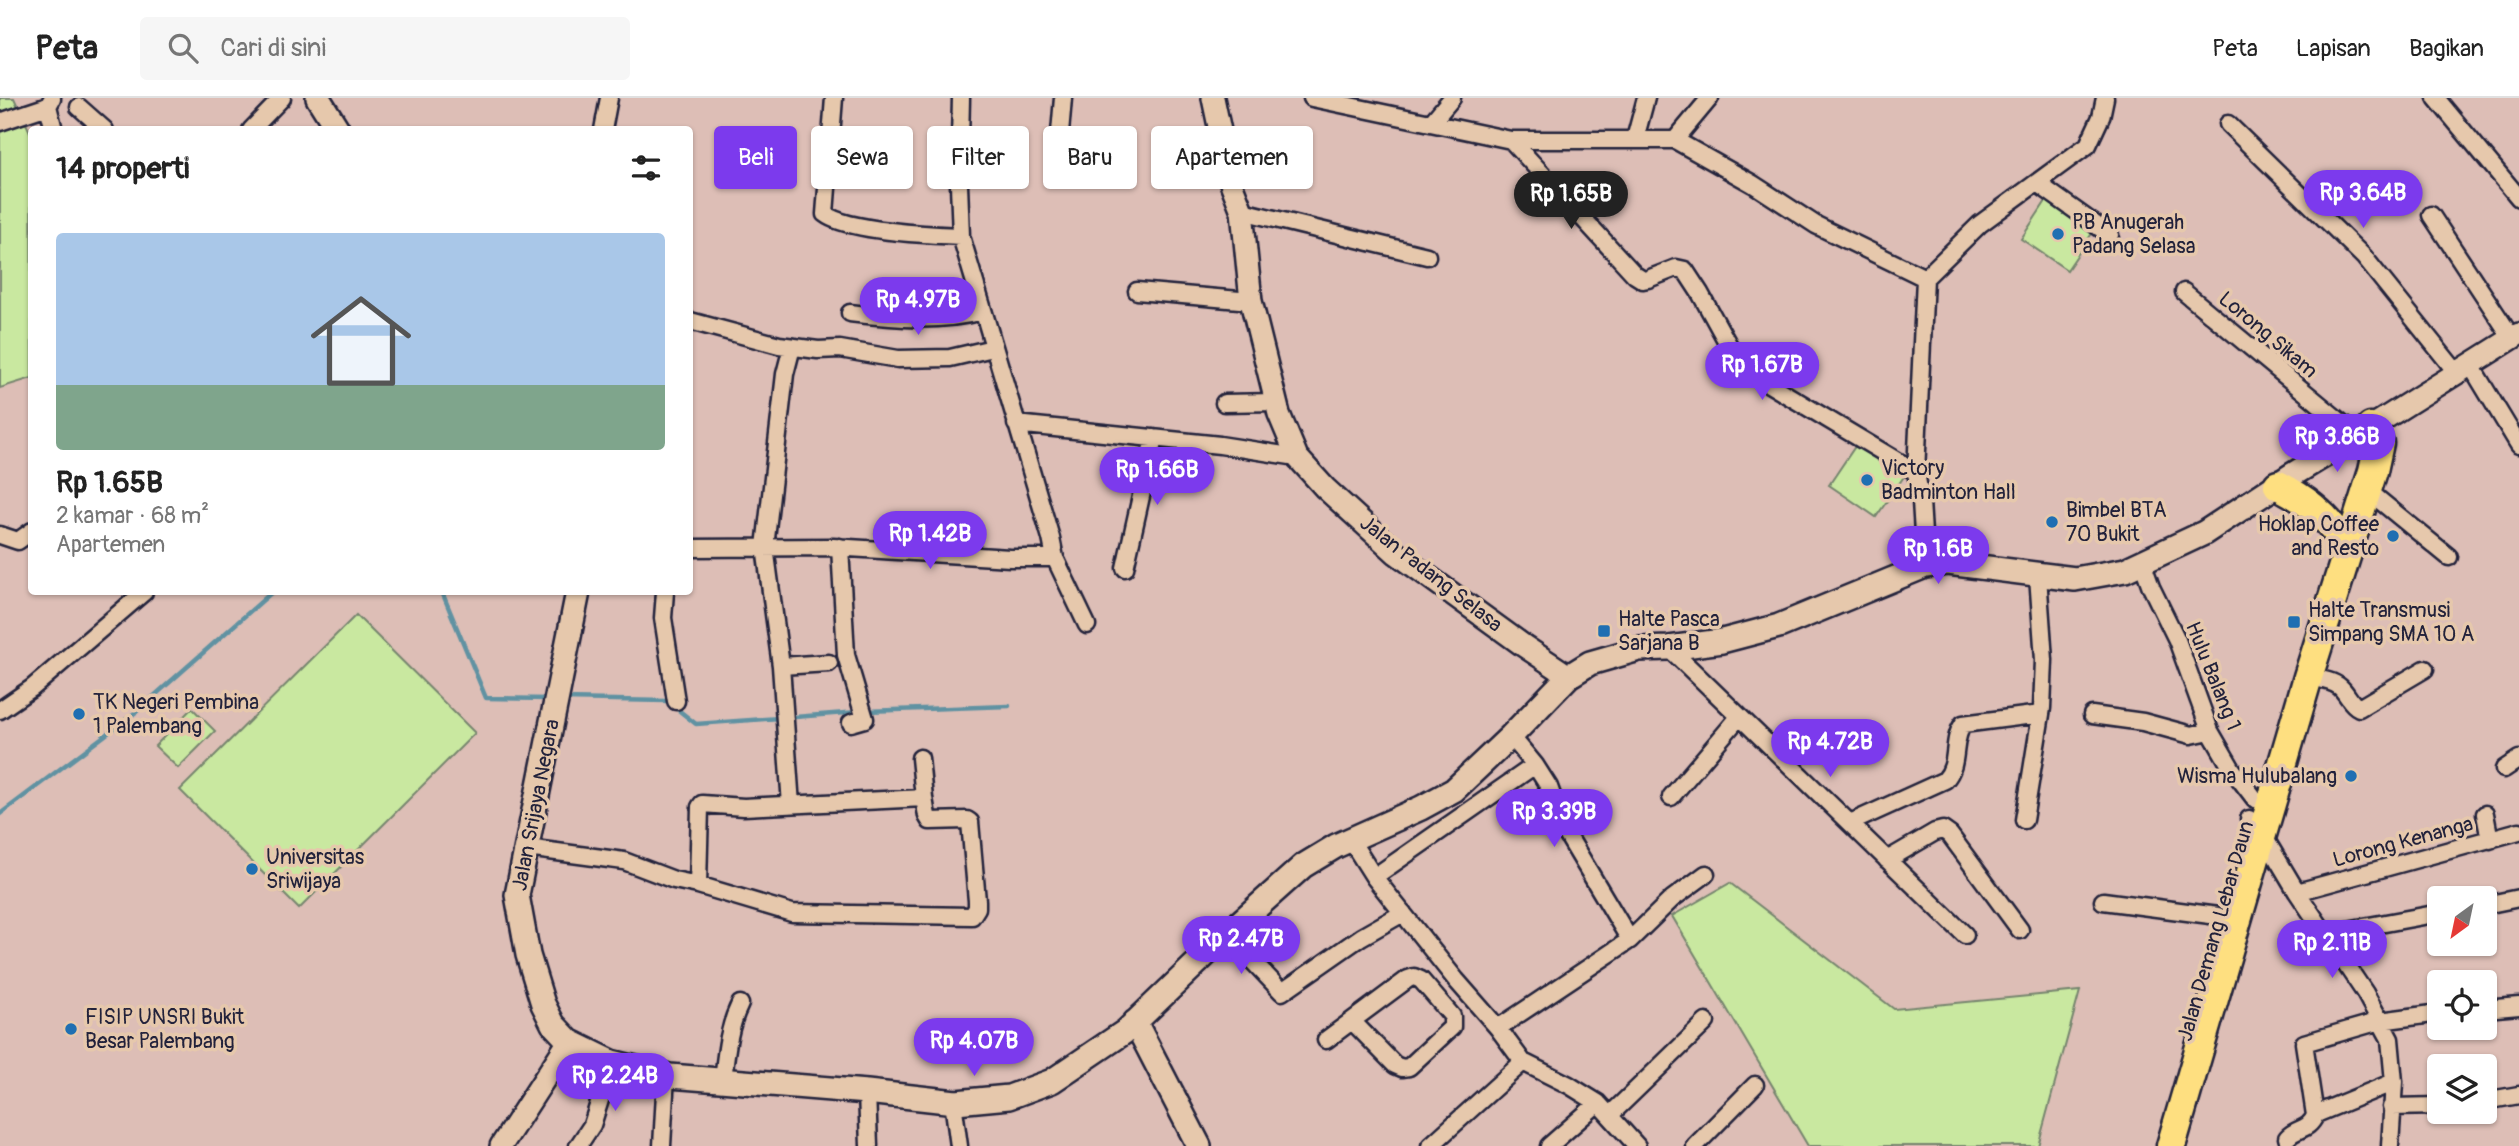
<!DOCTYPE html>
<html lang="id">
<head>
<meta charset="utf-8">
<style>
	:root { --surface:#fff; --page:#f6f6f6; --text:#222; --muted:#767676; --line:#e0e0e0; --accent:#7c3aed }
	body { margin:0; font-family:Pangolin,sans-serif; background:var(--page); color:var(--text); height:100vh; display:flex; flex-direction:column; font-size:26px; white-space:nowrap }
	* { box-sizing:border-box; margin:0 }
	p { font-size:23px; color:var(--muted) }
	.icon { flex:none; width:38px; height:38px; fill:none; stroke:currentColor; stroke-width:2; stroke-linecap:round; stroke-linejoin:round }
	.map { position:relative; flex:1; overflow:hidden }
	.sheet { position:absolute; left:28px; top:28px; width:665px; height:469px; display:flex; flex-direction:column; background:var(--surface); border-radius:7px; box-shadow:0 2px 5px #0004 }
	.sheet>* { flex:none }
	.banner { position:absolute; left:714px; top:28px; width:665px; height:63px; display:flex; gap:14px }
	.needle { width:46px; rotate:213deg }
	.fabs { position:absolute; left:2427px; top:788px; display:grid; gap:14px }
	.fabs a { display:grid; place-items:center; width:70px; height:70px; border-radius:7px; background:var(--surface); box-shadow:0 2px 5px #0004; font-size:35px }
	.price { position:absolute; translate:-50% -60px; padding:0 16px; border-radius:24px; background:var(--accent); color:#fff; font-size:23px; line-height:46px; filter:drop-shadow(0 2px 4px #0008) }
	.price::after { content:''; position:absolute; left:50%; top:42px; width:21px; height:16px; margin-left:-10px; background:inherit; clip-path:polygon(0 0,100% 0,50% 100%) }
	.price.current { background:#222; color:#fff }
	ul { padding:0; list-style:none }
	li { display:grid; align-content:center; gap:14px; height:371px; padding:0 28px }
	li+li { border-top:2px solid var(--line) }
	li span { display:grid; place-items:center; height:217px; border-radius:7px; color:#555 }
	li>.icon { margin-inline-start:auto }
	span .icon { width:126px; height:126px; fill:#fffc; stroke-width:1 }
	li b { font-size:30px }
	h2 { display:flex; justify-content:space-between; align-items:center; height:84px; padding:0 28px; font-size:30px }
	.tag { padding:0 24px; border-radius:7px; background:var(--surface); box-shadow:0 2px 5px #0004; font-size:24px; line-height:63px }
	.tag.current { background:var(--accent); color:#fff }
	header { display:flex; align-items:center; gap:42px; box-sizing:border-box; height:98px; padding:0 35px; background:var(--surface); border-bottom:2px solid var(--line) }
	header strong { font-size:33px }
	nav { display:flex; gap:38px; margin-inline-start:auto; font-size:24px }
	.search { width:490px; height:63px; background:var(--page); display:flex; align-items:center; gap:18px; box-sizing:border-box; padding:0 24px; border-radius:7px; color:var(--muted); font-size:26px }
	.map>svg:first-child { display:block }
</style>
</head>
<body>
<header>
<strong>Peta</strong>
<div class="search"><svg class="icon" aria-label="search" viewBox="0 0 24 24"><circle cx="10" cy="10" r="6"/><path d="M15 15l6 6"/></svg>Cari di sini</div>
<nav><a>Peta</a><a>Lapisan</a><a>Bagikan</a></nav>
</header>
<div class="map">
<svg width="2519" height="1048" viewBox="0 0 2519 1048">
	<rect width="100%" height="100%" fill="#ddbeb6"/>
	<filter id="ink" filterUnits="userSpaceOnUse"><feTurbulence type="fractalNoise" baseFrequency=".0143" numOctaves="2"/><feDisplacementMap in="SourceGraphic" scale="14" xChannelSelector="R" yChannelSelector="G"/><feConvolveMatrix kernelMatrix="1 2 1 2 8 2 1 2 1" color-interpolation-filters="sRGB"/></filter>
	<g filter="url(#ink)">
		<!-- green -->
		<path fill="#c9e8a0" stroke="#76856e" stroke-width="2" d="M0,0H14L31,36L32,280L0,290Z
			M2048,100L2095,131L2067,172L2021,141Z
			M1858,344L1905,377L1876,419L1829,387Z
			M356,517L475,635L299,811L180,692Z
			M192,610L215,633L178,670L155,648Z
			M1730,785L1894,911L2080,893L2038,1048H1808L1672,818Z"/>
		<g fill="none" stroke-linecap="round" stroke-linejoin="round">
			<!-- stream -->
			<path stroke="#6192a2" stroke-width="4.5" d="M442,494L486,600L550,601
				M562,601L667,603L696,626L780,620
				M866,613L1009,608
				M795,619L858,614
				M0,716L136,614L272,494"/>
			<defs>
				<path id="minor" d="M834,0L825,116C847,133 932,137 961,138
					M1312,0L1511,42H1675L1753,86L1816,127L1925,180
					M2436,0L2519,100
					M52,1L48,8L54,32
					M79,9L105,32
					M0,24L48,8
					M1431,25L1452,0
					M2228,26L2364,159L2457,275
					M251,32L282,0
					M603,32L609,0
					M1635,41L1646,0
					M1511,42L1635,177L1643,182L1648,181L1676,170L1685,172L1700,195L1738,264L1747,273L1916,374
					M1675,42L1710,0
					M1058,58L1063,0
					M2037,85L2110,137
					M1242,113L1427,158
					M2431,117L2512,240
					M1137,193L1251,203
					M2184,194L2359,339
					M850,215C895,220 938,225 982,213
					M690,223L779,247L818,252L840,251L898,261L950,260L993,250
					M2470,266L2519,347
					M1224,305L1276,304
					M1016,326L1220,347L1297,359
					M2367,392L2449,459
					M0,437L18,443L32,433
					M840,449L846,557L865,621L851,625
					M690,450L833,449L1010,460H1055L1051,440L961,138L959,87L961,0
					M1055,460L1087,527
					M2142,464L2151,489L2177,542L2210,633L2232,671L2255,701
					M1925,468L1921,403L1916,374L1925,180L1980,126L2088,47L2101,19L2105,0
					M1125,470L1154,340
					M665,494L663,520L676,603
					M1669,550L1965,837
					M781,568L829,565
					M2308,579C2318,581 2332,582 2340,589C2348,596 2350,606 2359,610L2425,571
					M0,612L32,590L144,494
					M2092,617L2143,624L2191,637L2210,633
					M1511,638L1535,667L1549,689L1565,733L1630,842
					M2504,671L2519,661
					M1671,699L1739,619
					M791,707L781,568L765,449L785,276L792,249
					M2485,716L2490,742
					M2249,721L2263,737L2297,794L2365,895L2390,941L2394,984L2390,1048
					M2024,722L2042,610L2044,562L2038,478
					M1850,725L1945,682C1960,666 1951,643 1963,626L2041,616
					M1350,741L1374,779L1456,882L1498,930L1523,964L1569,987L1598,1005L1637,1048
					M527,750L624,763L674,782L698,787L792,815L972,818L977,810V803L970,724L967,722L930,723L927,718L924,700
					M1887,762L1935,734L1943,732L1950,737L2020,832
					M1374,779L1535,667
					M698,787L700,709L702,706L744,709L924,700L920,660
					M2297,794L2519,733
					M2103,803L2218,818
					M2485,807L2519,800
					M1227,836L1282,894L1361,839L1403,815
					M2325,836L2440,815
					M2485,911L2519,908
					M1498,930L1630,842L1672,801L1706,776
					M1326,942L1408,881L1414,879L1421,882L1452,918V929L1409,969L1402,970L1395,967L1352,923
					M723,982C726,956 728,930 740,906
					M867,994L869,1048
					M2485,1003L2519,997
					M953,1004L959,1048
					M2391,1009L2440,1008
					M1610,1017L1706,924
					M2315,1017L2304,945L2380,923L2440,915
					M2287,1040C2298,1028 2307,1035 2316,1016L2394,984
					M578,1048L592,1027L612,964
					M662,1048L666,977
					M1430,1048L1523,964
					M1549,1048L1598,1005
					M1695,1048L1755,987"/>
				<path id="tertiary" d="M1213,0L1231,85L1242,113L1251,203L1279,316L1297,359L1325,390L1396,455L1524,548L1569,578
					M2371,329L2519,236
					M501,1048L569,943"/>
				<path id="secondary" d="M318,0L338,32
					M578,494L517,797L528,857L543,906L553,926L569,943L612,964L670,978L867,994L956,1004L1009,999L1052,983L1126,933L1227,836L1303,768L1336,748L1421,710L1454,692L1511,638L1569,578L1590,565L1639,551L1669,550L1722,543L1779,528L1925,468L1948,465L2075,481L2125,472L2204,435L2292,377L2371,329
					M1135,924L1199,1048"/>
				<path id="trunk" d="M2278,387C2303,400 2324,415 2340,439
					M2171,1048L2308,579L2373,373L2379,345L2371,329"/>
			</defs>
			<!-- minor casing -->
			<use href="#minor" stroke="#22223b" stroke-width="21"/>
			<!-- tertiary casing -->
			<use href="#tertiary" stroke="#22223b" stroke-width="26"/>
			<!-- secondary casing -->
			<use href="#secondary" stroke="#22223b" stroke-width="28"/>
			<!-- trunk casing -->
			<use href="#trunk" stroke="#22223b" stroke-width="33"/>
			<!-- minor -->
			<use href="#minor" stroke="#e6c8ac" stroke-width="16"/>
			<!-- tertiary -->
			<use href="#tertiary" stroke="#e6c8ac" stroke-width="21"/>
			<!-- secondary -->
			<use href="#secondary" stroke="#e6c8ac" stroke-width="23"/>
			<!-- trunk -->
			<use href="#trunk" stroke="#fedf80" stroke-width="28"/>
		</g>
	</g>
	<!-- markers -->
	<g fill="#1f6fb2" stroke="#e6c8ac" stroke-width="2.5">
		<circle cx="2058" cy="136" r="7"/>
		<circle cx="1867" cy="382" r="7"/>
		<circle cx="2052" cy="424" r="7"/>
		<circle cx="2393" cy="438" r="7"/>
		<rect x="2287" y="517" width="14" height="14" rx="3.5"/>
		<rect x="1597" y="526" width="14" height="14" rx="3.5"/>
		<circle cx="79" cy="616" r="7"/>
		<circle cx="2351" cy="678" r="7"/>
		<circle cx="252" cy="771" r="7"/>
		<circle cx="71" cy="931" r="7"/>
	</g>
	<g text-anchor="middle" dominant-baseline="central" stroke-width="7" stroke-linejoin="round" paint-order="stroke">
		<!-- poi labels -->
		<g font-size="21" fill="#22223b" stroke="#e6c8ac" text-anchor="start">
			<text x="2072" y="124">PB Anugerah<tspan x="2072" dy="24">Padang Selasa</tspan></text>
			<text x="1881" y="370">Victory<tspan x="1881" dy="24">Badminton Hall</tspan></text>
			<text x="2066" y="412">Bimbel BTA<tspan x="2066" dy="24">70 Bukit</tspan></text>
			<text x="2379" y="426" text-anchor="end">Hoklap Coffee<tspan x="2379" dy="24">and Resto</tspan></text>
			<text x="2308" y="512">Halte Transmusi<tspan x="2308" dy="24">Simpang SMA 10 A</tspan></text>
			<text x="1618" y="521">Halte Pasca<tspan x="1618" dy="24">Sarjana B</tspan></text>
			<text x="93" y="604">TK Negeri Pembina<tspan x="93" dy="24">1 Palembang</tspan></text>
			<text x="2337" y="678" text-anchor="end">Wisma Hulubalang</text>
			<text x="266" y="759">Universitas<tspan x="266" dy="24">Sriwijaya</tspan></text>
			<text x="85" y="919">FISIP UNSRI Bukit<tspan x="85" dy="24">Besar Palembang</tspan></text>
		</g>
		<!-- street labels -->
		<g font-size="21" fill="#22223b" stroke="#e6c8ac">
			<text transform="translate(2268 237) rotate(40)">Lorong Sikam</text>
			<text transform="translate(1431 476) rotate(38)">Jalan Padang Selasa</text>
			<text transform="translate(2213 578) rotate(68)">Hulu Balang 1</text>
			<text transform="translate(536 707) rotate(-79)">Jalan Srijaya Negara</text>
			<text transform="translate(2403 744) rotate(-15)">Lorong Kenanga</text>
			<text transform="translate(2216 833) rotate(-74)">Jalan Demang Lebar Daun</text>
		</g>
	</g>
</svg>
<div class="fabs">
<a><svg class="needle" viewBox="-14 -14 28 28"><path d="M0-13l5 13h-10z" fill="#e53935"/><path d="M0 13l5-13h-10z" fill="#767676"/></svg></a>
<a><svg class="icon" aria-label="locate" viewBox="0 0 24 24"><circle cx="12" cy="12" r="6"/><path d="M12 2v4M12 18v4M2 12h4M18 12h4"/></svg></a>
<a><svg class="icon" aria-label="layers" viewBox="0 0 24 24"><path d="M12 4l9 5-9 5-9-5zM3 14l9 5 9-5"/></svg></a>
</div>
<b class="price" style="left:2363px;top:132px">Rp 3.64B</b>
<b class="price current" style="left:1571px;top:133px">Rp 1.65B</b>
<b class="price" style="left:918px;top:239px">Rp 4.97B</b>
<b class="price" style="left:1762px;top:304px">Rp 1.67B</b>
<b class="price" style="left:2337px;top:376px">Rp 3.86B</b>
<b class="price" style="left:1157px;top:409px">Rp 1.66B</b>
<b class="price" style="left:930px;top:473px">Rp 1.42B</b>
<b class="price" style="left:1938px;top:488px">Rp 1.6B</b>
<b class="price" style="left:1830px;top:681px">Rp 4.72B</b>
<b class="price" style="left:1554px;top:751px">Rp 3.39B</b>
<b class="price" style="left:1241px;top:878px">Rp 2.47B</b>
<b class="price" style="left:2332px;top:882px">Rp 2.11B</b>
<b class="price" style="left:974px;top:980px">Rp 4.07B</b>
<b class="price" style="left:615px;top:1015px">Rp 2.24B</b>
<div class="banner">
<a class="tag current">Beli</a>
<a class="tag">Sewa</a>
<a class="tag">Filter</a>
<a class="tag">Baru</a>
<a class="tag">Apartemen</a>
</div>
<section class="sheet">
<h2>14 properti<svg class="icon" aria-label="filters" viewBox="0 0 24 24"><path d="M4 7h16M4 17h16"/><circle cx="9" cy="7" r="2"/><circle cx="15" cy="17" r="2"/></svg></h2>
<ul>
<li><span style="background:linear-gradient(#a9c7e8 70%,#7fa58c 0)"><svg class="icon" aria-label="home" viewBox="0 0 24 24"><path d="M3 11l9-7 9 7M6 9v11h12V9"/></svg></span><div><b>Rp 1.65B</b><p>2 kamar · 68 m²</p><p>Apartemen</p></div></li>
</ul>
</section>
</div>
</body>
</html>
